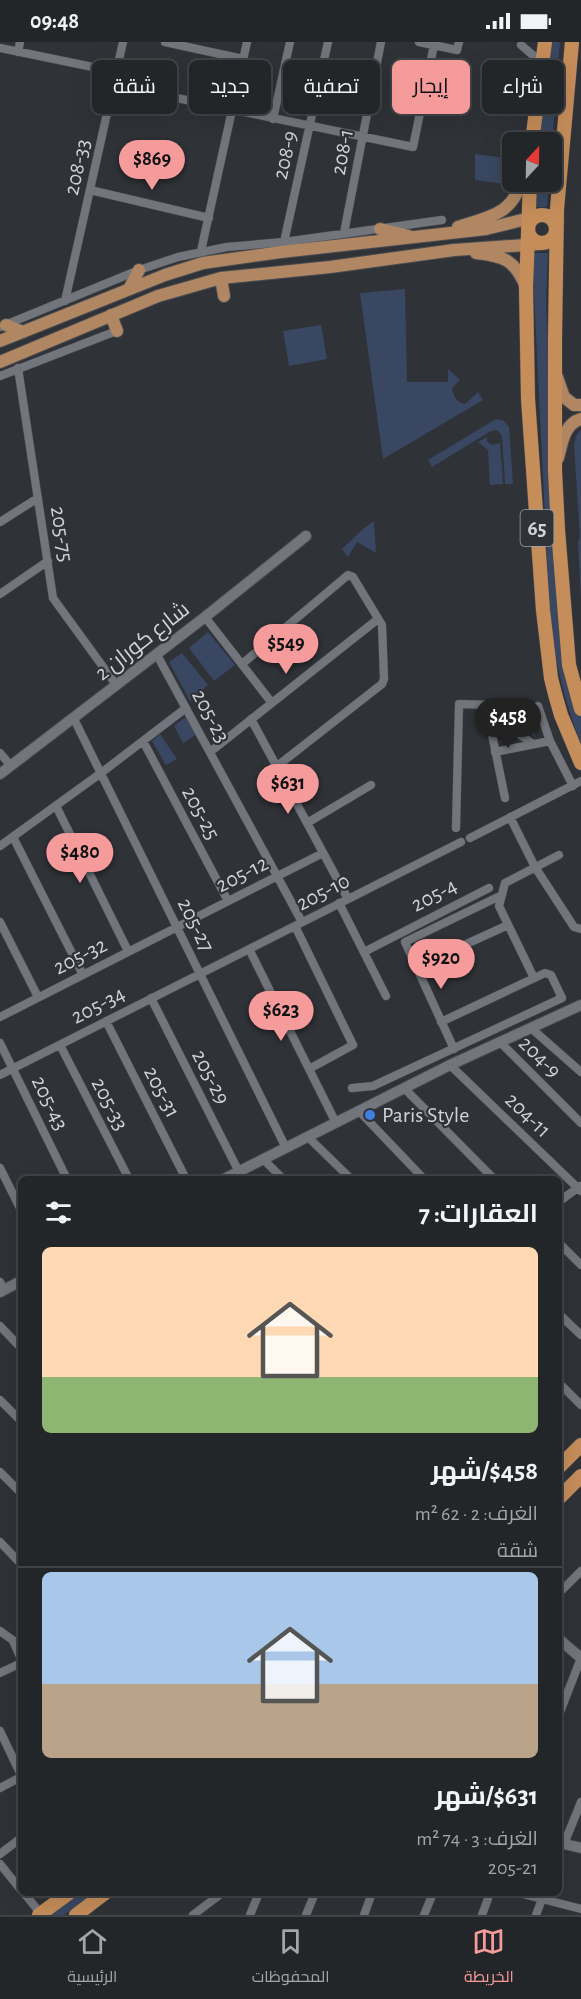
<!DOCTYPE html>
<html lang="ar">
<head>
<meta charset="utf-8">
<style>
	:root { --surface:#232629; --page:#2f3235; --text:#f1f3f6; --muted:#a3a5a8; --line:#404346; --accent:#f59b9b }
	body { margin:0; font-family:"Alegreya Sans",Cairo,sans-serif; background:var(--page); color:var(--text); direction:rtl; height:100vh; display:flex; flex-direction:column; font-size:22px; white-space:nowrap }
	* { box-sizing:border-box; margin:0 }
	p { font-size:20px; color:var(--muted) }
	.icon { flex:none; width:33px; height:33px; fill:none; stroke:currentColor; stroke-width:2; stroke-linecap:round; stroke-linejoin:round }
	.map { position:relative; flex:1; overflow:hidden; direction:ltr }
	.panel { position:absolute; left:18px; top:1134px; width:544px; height:720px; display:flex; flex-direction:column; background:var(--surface); border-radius:9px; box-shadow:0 6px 24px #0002,0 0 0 2px var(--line); direction:rtl }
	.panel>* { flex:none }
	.hud { position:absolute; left:18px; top:18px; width:546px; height:54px; direction:rtl; display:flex; gap:12px }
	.needle { width:39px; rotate:22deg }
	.tools { position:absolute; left:502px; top:90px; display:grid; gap:12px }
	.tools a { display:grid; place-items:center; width:60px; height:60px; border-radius:9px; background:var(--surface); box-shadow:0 6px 24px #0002,0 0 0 2px var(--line); font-size:30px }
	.price { position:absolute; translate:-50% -51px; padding:0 14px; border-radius:21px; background:var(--accent); color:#111; font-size:20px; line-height:39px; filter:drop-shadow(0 2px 3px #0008) }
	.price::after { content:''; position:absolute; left:50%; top:36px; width:18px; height:14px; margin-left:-9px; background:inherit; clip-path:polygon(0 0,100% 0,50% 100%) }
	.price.selected { background:#222; color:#fff }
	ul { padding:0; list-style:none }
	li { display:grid; align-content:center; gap:12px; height:318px; padding:0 24px }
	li+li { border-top:2px solid var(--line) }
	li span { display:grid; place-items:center; height:186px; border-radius:9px; color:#555 }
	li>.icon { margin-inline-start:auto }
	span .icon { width:108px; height:108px; fill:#fffc; stroke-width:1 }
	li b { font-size:26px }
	h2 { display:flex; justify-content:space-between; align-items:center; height:72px; padding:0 24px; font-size:26px }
	.pill { padding:0 21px; border-radius:9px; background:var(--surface); box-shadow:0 6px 24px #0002,0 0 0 2px var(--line); font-size:21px; line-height:54px }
	.pill.selected { background:var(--accent); color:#111 }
	.status { display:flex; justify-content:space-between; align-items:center; height:42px; padding:0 30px; background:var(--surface); direction:ltr }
	.status svg { height:16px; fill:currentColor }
	.tab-bar { display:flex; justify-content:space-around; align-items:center; height:84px; border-top:2px solid var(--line); background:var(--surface); font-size:16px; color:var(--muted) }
	.tab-bar a { display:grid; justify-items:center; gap:3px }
	.tab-bar .selected { color:var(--accent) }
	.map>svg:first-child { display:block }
</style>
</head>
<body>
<div class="status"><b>09:48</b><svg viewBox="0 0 49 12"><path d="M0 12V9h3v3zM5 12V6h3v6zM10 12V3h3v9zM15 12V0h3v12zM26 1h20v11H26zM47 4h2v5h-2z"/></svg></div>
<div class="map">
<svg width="581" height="1873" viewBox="0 0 581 1873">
	<rect width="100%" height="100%" fill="#2f3237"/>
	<!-- green -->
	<path fill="#394762" d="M551,0H560L552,100H539Z
		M475,112L513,117L512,143L475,138Z
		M535,140H549L547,165H532Z
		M532,211H548L546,255L550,410L577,664L581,674V701C564,657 556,624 550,577Z
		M405,247L407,340H448V327L460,338L452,346C453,355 457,360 465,362L478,350L483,358L383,417L360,251Z
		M321,283L327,317L289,324L283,289Z
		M496,377L504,379L509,385L513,442H505L502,394L497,388L491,389L432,425L428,418Z
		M581,387V557L578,499L580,496L574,403L576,394Z
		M487,395V399L491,403L500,401L503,442L490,443L488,408L478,400Z
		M374,479L376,511L357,500L348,515L342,507L363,487Z
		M208,590L235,623L214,639L189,606Z
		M182,611L208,643L190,659L169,620Z
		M513,670H529L536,696L513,680Z
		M187,674L197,692L183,701L174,684Z
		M160,692L177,717L166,723L152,699Z
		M81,1851H94L64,1873H51Z"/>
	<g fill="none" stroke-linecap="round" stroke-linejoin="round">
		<defs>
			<path id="minor" d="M165,0L243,17
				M419,0L457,8L459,0
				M521,3L542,21
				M0,6L117,30
				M18,10L20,0
				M114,43L413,105L434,3
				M273,77L290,0
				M90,148L209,176
				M344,191L381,0
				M284,200L328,0
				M201,209L247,0
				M65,259L123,0
				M0,285L139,228L178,215L227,205L284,200L442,178
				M18,326L53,556L117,644
				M0,334L119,288
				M0,480L38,456
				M0,552L48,519
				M205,575L272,661
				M157,613L302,880
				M242,622L348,533L353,535L382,583L384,637L382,642L276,725
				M486,663L505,756
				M538,664L550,699L573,744
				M487,669L533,702
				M74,677L286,1106
				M251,677L348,857
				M143,699L228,859
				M210,710L378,577
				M495,710L550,699
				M0,711L11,724
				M56,764L128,909
				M510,775L535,825L574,885L581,887
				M307,781L371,743
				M456,786L459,662L531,664
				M13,795L83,933
				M470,796L581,739
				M0,804L101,731L186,666
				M339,861L386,954
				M0,880L38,955
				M295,884L353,1003L309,1027
				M249,907L336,1081
				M364,910L489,846
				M416,925L508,883
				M534,936L499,864L505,841L559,813
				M151,956L239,1130
				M0,975L323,811
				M106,979L186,1137
				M531,986L581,1030
				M500,1000L581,1081
				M0,1001L67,1137
				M60,1003L129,1137
				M454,1007L405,900L502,853
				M450,1023L581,1149
				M0,1033L461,800
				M352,1046L373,1044L562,956L551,933L545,931L441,980
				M404,1046L494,1137
				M359,1069L424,1137
				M308,1095L351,1137
				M263,1117L283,1137
				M0,1126L21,1168
				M560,1159L580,1144
				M560,1202L581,1223
				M0,1240L4,1248
				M560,1273L581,1293
				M0,1284L21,1306
				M560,1342L581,1363
				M0,1358L21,1379
				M0,1430L21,1451
				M0,1500L21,1522
				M560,1550L581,1529
				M0,1589L21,1604
				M13,1599L21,1617
				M0,1631L21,1621
				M560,1670L581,1616
				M0,1689L21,1733
				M0,1746L21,1735
				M564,1802L581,1760
				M0,1812L21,1796
				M0,1822L21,1848
				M24,1851L41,1872
				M519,1851L581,1867
				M193,1873L222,1851
				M250,1873L259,1851
				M306,1873L315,1851
				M364,1873L372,1851
				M424,1873L433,1851
				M482,1873L490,1851
				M536,1873L542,1857"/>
			<path id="tertiary" d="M0,732L205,575L306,494
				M224,1137L450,1023L581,963
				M0,1250L21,1239
				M560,1598L581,1616
				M560,1801L581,1806"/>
			<path id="primary" d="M458,185C488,175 512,173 521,140
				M380,187L409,194
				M476,211C504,214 515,218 526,245
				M221,236L224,254
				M129,247L139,228
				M111,273L117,289
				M6,283L23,290
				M0,299L165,233L203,221L281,210L486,187L534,175
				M0,320L158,254L221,236L330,225L454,208L540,202
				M557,335L564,355L574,363H581
				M558,416C562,401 564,382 581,377"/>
			<path id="trunk" d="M572,0L557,167L555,295V429L558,488L569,623L581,667
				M532,100L545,0
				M530,140L526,245L528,357L543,568L551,636L555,652L561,673L581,721
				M528 187a14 14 0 1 1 28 0a14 14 0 1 1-28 0Z
				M560,1424L581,1403
				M560,1455L581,1434
				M39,1873L69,1851
				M76,1873L105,1851"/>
		</defs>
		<!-- minor casing -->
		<use href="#minor" stroke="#4b4d52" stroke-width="9"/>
		<!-- tertiary casing -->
		<use href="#tertiary" stroke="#4b4d52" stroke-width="12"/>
		<!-- primary casing -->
		<use href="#primary" stroke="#4b4d52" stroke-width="14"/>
		<!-- trunk casing -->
		<use href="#trunk" stroke="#4b4d52" stroke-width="15"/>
		<!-- minor -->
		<use href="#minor" stroke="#72767c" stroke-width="8"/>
		<!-- tertiary -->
		<use href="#tertiary" stroke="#72767c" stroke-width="10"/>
		<!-- primary -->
		<use href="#primary" stroke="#b08762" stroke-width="12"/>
		<!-- trunk -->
		<use href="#trunk" stroke="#c58d5a" stroke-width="14"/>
	</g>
	<!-- markers -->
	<circle fill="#3f7fe0" stroke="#2f3237" stroke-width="2" cx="370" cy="1073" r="6"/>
	<g text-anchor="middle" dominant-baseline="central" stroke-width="4.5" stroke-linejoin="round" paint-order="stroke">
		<!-- shield labels -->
		<rect fill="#2f3237" stroke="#a0a3a6" stroke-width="1.5" x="520.5" y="468" width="33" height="36" rx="4.5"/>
		<g font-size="21" font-weight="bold" fill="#d1d3d6">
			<text x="537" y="486">65</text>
		</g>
		<!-- street labels -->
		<g font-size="22" fill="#d1d3d6" stroke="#2f3237">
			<text transform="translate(342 110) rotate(-79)">208-1</text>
			<text transform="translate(285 113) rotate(-77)">208-9</text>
			<text transform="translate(77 125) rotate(-77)">208-33</text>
			<text transform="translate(62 492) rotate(81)">205-75</text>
			<text transform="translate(142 599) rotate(-38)">شارع كوران 2</text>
			<text transform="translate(211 674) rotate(62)">205-23</text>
			<text transform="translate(201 771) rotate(62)">205-25</text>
			<text transform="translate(242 832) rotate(-27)">205-12</text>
			<text transform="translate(323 850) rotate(-27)">205-10</text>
			<text transform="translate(434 853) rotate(-27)">205-4</text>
			<text transform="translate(196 883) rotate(64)">205-27</text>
			<text transform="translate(80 914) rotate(-27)">205-32</text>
			<text transform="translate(98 963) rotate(-27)">205-34</text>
			<text transform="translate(540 1015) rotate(45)">204-9</text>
			<text transform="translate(211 1035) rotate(63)">205-29</text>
			<text transform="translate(162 1050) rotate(63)">205-31</text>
			<text transform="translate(50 1061) rotate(64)">205-43</text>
			<text transform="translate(110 1062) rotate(63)">205-33</text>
			<text transform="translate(528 1073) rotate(44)">204-11</text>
		</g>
		<!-- poi labels -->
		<g font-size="22" fill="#d1d3d6" stroke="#2f3237" text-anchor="start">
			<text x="382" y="1073">Paris Style</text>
		</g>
	</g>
</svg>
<div class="tools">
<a><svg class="needle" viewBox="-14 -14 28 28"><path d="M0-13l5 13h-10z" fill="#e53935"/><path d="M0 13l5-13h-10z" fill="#a3a5a8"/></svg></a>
</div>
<b class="price" style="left:152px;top:149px">$869</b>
<b class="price" style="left:286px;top:633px">$549</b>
<b class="price selected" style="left:508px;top:707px">$458</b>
<b class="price" style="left:288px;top:773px">$631</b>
<b class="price" style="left:80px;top:842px">$480</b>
<b class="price" style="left:441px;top:948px">$920</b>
<b class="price" style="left:281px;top:1000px">$623</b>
<div class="hud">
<a class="pill">شراء</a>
<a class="pill selected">إيجار</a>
<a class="pill">تصفية</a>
<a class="pill">جديد</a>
<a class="pill">شقة</a>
</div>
<section class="panel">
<h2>العقارات: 7<svg class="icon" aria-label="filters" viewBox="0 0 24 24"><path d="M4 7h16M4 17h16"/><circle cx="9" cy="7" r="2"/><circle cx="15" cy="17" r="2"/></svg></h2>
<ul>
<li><span style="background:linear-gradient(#ffd9b3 70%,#8fb573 0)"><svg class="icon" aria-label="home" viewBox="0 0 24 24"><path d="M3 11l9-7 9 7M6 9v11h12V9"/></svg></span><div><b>$458/شهر</b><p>الغرف: 2 · 62 m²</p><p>شقة</p></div></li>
<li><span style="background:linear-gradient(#a9c7e8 60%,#b9a48a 0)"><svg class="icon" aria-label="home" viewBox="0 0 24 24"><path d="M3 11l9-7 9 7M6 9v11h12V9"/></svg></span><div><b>$631/شهر</b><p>الغرف: 3 · 74 m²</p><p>205-21</p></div></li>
</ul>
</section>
</div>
<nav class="tab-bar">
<a class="selected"><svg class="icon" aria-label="map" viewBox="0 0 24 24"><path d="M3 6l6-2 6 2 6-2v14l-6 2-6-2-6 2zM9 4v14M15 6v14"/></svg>الخريطة</a>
<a><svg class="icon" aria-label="saved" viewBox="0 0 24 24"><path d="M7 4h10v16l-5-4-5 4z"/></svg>المحفوظات</a>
<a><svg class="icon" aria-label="home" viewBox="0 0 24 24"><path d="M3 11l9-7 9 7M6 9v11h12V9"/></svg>الرئيسية</a>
</nav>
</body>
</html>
